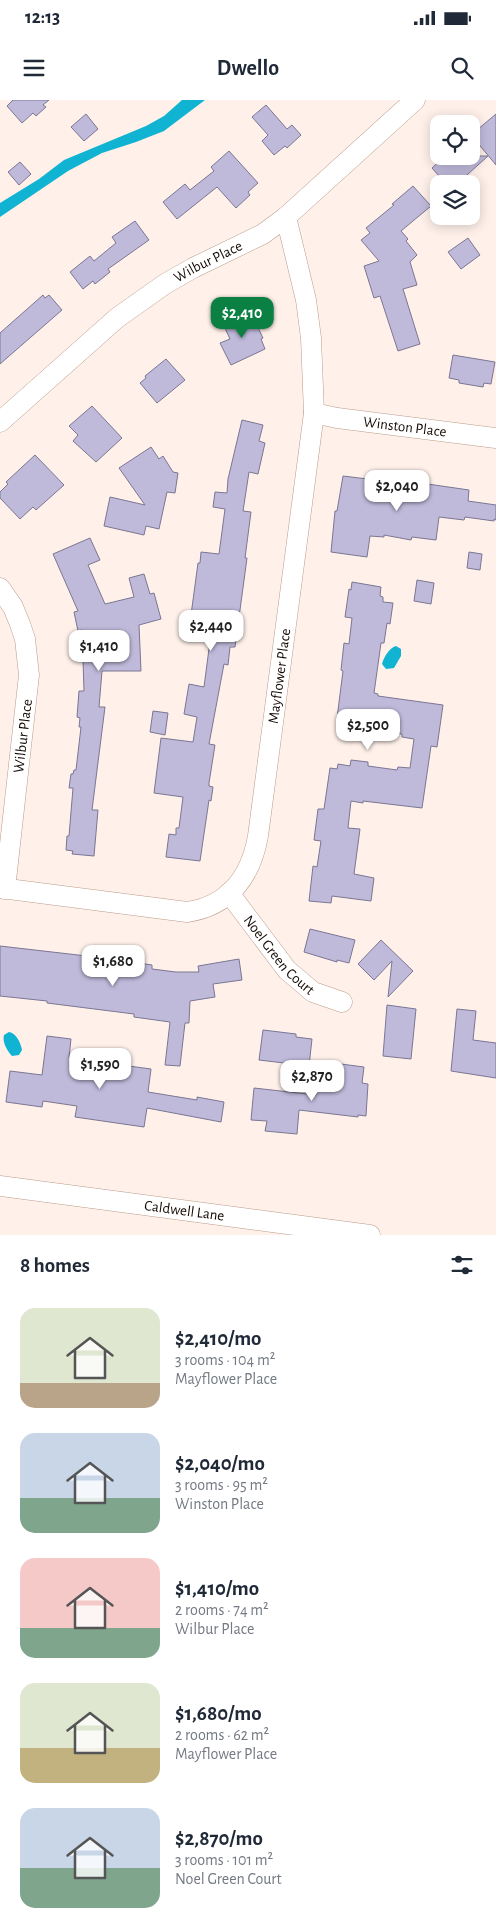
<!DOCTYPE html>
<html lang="en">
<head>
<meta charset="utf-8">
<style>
	:root { --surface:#fff; --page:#f6f6f7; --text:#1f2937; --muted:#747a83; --accent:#0b8043 }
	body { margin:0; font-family:"Alegreya Sans",sans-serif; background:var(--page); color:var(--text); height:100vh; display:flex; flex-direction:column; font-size:19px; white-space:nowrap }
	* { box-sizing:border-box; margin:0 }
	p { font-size:16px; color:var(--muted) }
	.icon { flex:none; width:28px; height:28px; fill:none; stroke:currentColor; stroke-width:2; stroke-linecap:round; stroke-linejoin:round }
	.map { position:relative; height:1135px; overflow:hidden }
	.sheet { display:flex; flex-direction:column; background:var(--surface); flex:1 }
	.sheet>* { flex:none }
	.fabs { position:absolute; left:430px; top:15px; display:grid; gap:10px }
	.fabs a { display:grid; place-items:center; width:50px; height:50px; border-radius:10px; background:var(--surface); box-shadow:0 2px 12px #0003; font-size:25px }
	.price { position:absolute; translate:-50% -42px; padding:0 11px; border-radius:10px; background:#fff; color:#222; font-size:16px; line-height:32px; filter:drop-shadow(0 1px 2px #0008) }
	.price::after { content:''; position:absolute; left:50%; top:30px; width:15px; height:11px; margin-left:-8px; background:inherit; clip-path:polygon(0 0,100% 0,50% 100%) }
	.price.active { background:var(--accent); color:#fff }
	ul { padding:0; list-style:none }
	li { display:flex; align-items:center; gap:15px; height:125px; padding:0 20px }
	li span { display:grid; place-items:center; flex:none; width:140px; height:100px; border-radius:15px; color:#555 }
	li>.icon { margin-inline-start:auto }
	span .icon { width:60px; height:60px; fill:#fffc; stroke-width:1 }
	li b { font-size:21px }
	h2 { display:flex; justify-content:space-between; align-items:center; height:60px; padding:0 20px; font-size:21px }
	.status { display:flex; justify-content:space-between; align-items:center; height:35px; padding:0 25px; background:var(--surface); direction:ltr }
	.status svg { height:14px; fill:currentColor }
	header { display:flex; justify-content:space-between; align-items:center; height:65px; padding:0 20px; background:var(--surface); font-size:22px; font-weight:700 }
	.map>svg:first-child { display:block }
</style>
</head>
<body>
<div class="status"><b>12:13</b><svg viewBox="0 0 49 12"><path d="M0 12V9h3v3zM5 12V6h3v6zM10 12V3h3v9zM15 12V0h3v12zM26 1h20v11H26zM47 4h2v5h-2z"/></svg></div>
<header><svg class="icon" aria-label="menu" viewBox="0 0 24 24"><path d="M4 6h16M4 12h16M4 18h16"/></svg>Dwello<svg class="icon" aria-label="search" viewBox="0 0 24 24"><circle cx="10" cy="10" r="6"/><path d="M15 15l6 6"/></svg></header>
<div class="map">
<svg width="496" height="1135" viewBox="0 0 496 1135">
	<rect width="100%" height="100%" fill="#fff1ea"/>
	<!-- water -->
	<path fill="#10b4d2" d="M182,0H205L164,31L136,42L102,53L68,71L0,117V103L39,79L64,60L146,26L164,16Z
		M396,546L401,549V556L394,568L386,569L382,564C384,557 389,548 396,546Z
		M9,932C16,933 21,943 22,950L19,955L12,956C7,951 2,942 4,935Z"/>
	<!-- building -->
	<path fill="#bfbada" stroke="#7a7693" d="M13,0H49L43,5L46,7L36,16L33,13L22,23L7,6Z
		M266,5L287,29L292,25L301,35L287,48L285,46L274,55L262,41L268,35L252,17Z
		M86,14L98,29L84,41L71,27Z
		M496,14V65L471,35Z
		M229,51L258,83L248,92L250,95L236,108L217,87L177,119L163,102L185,84L190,90L214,71L211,67Z
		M445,56H488L457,84H446L432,68Z
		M20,62L31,74L19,85L8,72Z
		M413,86L431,106L401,131L408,139L406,141L417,155L410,162L417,185L403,189L420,244L398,251L380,196L374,198L364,166L379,161L361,140L370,133L366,128L394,105L392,104Z
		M135,121L149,140L108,169L110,172L95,184L93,181L83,189L70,172L90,156L94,161L116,143L112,137Z
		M468,138L480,155L461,169L448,152Z
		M43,195L45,198L49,195L62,210L0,264V233Z
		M250,211L263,238L261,239L265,249L231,265L220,243L230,239L223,224Z
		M453,255L495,262L491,284L484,283L483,287L459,283V280L449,278Z
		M166,259L185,280L157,303L140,283L146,278L145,276Z
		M92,306L122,338L96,362L73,341L78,335L69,326Z
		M242,320L263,325L259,341L265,343L258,374L249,372L243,411L251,412L245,458H247L235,547H230L228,565L224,564L209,644L215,645L209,683V686L213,687L211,701L209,700L200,761L166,757L169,734L176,735V728H179L183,697L154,693L161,638L193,642L197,617L184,614L189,584L204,587L213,518L191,515L198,463H200L201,452L219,454L225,409L213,407L215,392L227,393L228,379Z
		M151,347L159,359L163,356L173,372L178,373L175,393L167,392L159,429L146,426L144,435L104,426L110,397L145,405L119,368Z
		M35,355L64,385L36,410L33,407L20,419L0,398V392L8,384L6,382Z
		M343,376L400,383V380L469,390L468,401L496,405V420L494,419V421L465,417L464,420L439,417L436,440L412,437L411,440L384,435V437L370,436L367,457L331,452L335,411H337Z
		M90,438L100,460L88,465L105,504L134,497L129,478L144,474L150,494L154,493L161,519L139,525L141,571H102L99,607H105L92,710H98L94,756L72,754L73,751L66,750L67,736H69L73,688H69L71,674H73L74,670H76L81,627H79L80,618L77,617L79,591H84L82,530L78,531L74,512L78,511L53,454Z
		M469,452L482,454L480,470L467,468Z
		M417,480L434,483L431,504L414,501Z
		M352,482L381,487L380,496L383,497V502L393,503L390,524L387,523L384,543H381L374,593L378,594V596L443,605L437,647L431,646L422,708L363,701V703L351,701L348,728L360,729L354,774L374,778L371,801L332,796L331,803L309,801L313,766L317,767L321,741L314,740L318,709H324L330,668L337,669L338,664L350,666L351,660L368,662V666L397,670L398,667L410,668L414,639L402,637V634L373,630L372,636L355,634L357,625L344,624V619L337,618L343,571L341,570L344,543L349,544L352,518L345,517L349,489L351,490Z
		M153,611L168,613L165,635L150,632Z
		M310,829L355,840L349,863L337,860V862L304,852Z
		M381,840L413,871L388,897L392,861L374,880L358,864Z
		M0,846L104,858L152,865V869L176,872H199L198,866L239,859L242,880L213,884L215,897L190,901L189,923H185L180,966L165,965L170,922L134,917V914L47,903V901L0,896Z
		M387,905L416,909L411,959L383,956Z
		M457,909L476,911L473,940L496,943V978L451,971Z
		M263,930L296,934V937L312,939L309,966L259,960Z
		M47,936L71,939L69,958L151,969L148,992L197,1000V997L224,1002L221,1022L147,1008L144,1027L75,1017L77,1006L43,1001L42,1007L6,1002L10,971L42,975Z
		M341,964L364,967L362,983L368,984L366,1016L358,1015V1017L299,1010L297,1034L265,1031L267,1021L251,1020L254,988L316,995L317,988L338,990Z"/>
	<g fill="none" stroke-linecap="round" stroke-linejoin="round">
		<defs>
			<g id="street">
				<path id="s1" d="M314,313L337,318L496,338"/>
				<path id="s2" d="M0,322L117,218L165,184L193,168L263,134L286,117L415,0"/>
				<path d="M0,488L13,507L20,524L25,539L29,575L5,789"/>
				<path id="s3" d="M0,788L187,812C229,806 251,776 258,736L314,313L311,238L306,200L286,117"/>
				<path id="s4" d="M229,793L287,870L313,892L342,902"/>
				<path id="s5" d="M0,1086L370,1135"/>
			</g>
		</defs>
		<!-- street casing -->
		<use href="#street" stroke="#bb9c8a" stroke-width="21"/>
		<!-- street -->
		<use href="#street" stroke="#fff" stroke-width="20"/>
	</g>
	<g text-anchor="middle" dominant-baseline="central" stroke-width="4.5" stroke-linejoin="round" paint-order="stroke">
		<!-- street labels -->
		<g font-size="15" fill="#140a05" stroke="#fff">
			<text stroke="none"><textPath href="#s2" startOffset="264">Wilbur Place</textPath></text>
			<text stroke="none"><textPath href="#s1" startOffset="92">Winston Place</textPath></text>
			<text stroke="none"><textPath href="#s3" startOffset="462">Mayflower Place</textPath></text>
			<text transform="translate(23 636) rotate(-83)">Wilbur Place</text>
			<text stroke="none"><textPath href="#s4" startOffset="80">Noel Green Court</textPath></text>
			<text stroke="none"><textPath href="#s5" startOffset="186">Caldwell Lane</textPath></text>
		</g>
	</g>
</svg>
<div class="fabs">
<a><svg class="icon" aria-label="locate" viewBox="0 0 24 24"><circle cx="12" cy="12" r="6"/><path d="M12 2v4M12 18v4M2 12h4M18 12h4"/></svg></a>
<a><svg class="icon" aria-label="layers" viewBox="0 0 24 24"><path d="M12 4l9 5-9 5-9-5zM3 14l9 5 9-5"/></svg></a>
</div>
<b class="price active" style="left:242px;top:239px">$2,410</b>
<b class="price" style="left:397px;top:412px">$2,040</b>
<b class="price" style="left:211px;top:552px">$2,440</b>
<b class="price" style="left:99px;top:572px">$1,410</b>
<b class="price" style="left:368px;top:651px">$2,500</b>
<b class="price" style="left:113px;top:887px">$1,680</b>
<b class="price" style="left:100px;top:990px">$1,590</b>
<b class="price" style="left:312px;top:1002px">$2,870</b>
</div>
<section class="sheet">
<h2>8 homes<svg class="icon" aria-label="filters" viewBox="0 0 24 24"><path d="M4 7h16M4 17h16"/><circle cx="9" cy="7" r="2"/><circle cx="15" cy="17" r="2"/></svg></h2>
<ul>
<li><span style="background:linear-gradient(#dfe7d0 75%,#b9a48a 0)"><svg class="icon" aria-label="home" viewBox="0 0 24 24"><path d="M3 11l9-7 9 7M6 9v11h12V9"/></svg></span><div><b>$2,410/mo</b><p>3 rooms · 104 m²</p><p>Mayflower Place</p></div></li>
<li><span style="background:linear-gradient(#c9d6e8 65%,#7fa58c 0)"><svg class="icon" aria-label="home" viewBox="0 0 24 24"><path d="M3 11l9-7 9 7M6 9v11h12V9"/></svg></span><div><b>$2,040/mo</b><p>3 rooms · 95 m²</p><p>Winston Place</p></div></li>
<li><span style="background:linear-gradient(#f6c9c9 70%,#7fa58c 0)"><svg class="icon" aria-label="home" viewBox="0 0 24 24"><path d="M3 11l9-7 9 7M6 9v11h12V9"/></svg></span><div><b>$1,410/mo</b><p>2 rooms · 74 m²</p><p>Wilbur Place</p></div></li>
<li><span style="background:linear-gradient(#dfe7d0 65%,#c2b280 0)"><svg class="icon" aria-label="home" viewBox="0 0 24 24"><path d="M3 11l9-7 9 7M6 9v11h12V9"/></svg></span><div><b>$1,680/mo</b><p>2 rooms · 62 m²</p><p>Mayflower Place</p></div></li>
<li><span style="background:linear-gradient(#c9d6e8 60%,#7fa58c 0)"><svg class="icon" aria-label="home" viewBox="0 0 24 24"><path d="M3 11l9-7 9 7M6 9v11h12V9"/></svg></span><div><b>$2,870/mo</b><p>3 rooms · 101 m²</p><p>Noel Green Court</p></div></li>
</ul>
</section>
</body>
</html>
